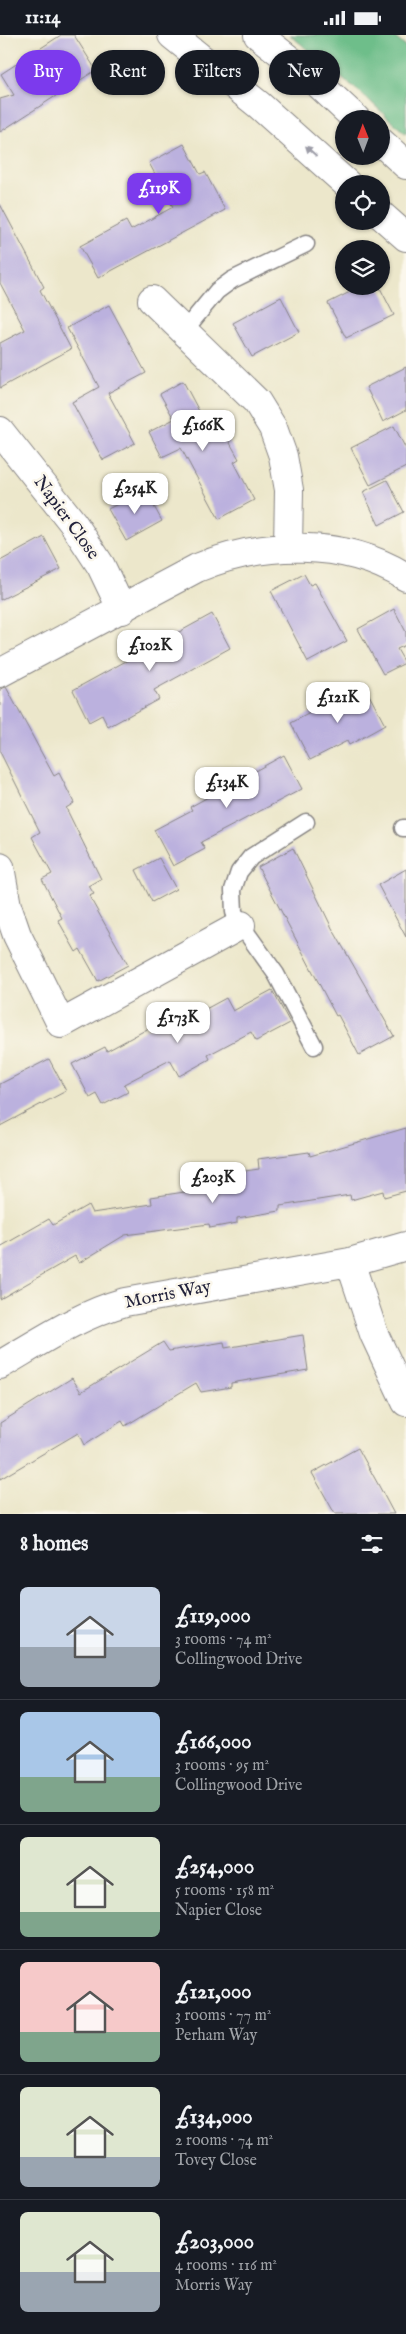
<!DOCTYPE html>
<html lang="en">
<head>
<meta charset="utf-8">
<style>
	:root { --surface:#171b24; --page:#20242c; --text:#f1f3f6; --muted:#9ea1a6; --line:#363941; --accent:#7c3aed }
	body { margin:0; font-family:"IM FELL English",serif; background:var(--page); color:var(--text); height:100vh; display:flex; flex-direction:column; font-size:19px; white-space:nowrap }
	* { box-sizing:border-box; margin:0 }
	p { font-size:16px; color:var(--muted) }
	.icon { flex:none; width:28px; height:28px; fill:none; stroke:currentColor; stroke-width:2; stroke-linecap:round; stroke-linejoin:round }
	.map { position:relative; height:1479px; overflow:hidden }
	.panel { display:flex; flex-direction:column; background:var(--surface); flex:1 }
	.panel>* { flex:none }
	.hud { position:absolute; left:15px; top:15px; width:376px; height:45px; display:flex; gap:10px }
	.needle { width:32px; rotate:359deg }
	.fabs { position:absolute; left:335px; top:75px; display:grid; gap:10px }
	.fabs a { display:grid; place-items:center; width:55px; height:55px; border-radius:50%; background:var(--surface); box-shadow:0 1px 4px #0004; font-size:25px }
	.price { position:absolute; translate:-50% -42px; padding:0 11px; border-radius:10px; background:#fff; color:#222; font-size:16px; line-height:32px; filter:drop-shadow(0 1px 2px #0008) }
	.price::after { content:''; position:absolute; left:50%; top:30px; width:15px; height:11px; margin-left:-8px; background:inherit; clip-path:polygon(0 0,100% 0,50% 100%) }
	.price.selected { background:var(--accent); color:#fff }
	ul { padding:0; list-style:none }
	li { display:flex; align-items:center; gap:15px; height:125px; padding:0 20px }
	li+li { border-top:1px solid var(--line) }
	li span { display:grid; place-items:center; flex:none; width:140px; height:100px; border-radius:8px; color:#555 }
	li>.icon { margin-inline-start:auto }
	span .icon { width:60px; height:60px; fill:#fffc; stroke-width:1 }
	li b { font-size:21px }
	h2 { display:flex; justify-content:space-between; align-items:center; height:60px; padding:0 20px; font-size:21px }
	.tag { padding:0 18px; border-radius:22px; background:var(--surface); box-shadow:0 1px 4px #0004; font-size:18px; line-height:45px }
	.tag.selected { background:var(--accent); color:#fff }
	.status { display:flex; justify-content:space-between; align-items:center; height:35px; padding:0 25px; background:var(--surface); direction:ltr }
	.status svg { height:14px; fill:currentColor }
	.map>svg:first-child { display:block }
</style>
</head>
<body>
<div class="status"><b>11:14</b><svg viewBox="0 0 49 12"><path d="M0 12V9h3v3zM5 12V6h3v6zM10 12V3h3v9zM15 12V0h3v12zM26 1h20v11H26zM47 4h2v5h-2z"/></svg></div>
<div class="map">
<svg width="406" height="1479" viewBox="0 0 406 1479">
	<rect width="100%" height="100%" fill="#fbf7ec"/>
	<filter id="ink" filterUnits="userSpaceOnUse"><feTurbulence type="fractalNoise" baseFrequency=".02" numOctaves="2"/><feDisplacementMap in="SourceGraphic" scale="10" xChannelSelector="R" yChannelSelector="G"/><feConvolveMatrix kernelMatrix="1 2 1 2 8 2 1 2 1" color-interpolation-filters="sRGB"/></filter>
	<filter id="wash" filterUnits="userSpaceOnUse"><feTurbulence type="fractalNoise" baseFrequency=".0096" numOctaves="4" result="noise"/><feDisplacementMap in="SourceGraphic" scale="20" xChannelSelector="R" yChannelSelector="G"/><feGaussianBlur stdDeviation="1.12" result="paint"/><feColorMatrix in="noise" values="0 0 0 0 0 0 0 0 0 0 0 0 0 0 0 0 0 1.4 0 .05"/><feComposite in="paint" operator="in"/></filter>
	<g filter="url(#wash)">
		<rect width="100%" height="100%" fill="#ece7cb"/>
		<!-- forest -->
		<path fill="#6ebe8a" stroke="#487062" d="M290,0H392L406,12V99L361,58Z"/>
		<g id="blocks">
			<!-- building -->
			<path fill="#bbb1de" d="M61,0H74L96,35L0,97V64L14,60L1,39Z
				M184,109L200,139L205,137L225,175L98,243L80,211L126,186L131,195L173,172L149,128Z
				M0,169L44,252L40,255L71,314L0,353V308L25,295L0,248Z
				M362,251H379L394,280L346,303L328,268Z
				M281,262L299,297L252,322L233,288Z
				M109,270L146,338L108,358L135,408L103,425L72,367L99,352L67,293Z
				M406,332V375L383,387L366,352Z
				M183,346L209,395L220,390L239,424L234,427L254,465L219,484L181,413L162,422L149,397L174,384L160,359Z
				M394,391L406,414V432L370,450L351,413Z
				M387,445L404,477L379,490L363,457Z
				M145,455L162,486L126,506L108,474Z
				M44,502L61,534L0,565V526Z
				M304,539L310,550L315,548L347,606L308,627L271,556Z
				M394,574L406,597V610L397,614L405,628L383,639L358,594Z
				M212,579L230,613L154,655L159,664L108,692L102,680L89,687L73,655Z
				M6,652L54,741L59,738L74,768L66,773L101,844L89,851L94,859L89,861L128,930L98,946L80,914L76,917L58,885L62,883L42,844L52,839L32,802L40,797L0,717V654Z
				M366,654L385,690L349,710L347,706L310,725L291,688L327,669L329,673Z
				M284,720L302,754L201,807L205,814L173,831L154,795L192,775L190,772Z
				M293,813L332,893L394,1001L359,1020L338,980L336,981L258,832Z
				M159,823L176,854L152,867L136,835Z
				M406,834V902L378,850Z
				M272,955L290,988L256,1006L251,997L208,1020L210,1024L179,1041L170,1025L124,1049L128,1057L103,1070L97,1059L90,1063L72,1029L105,1012L107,1016L184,974L189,983L226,963L233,976Z
				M49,1024L66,1056L0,1091V1049Z
				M406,1093V1156L384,1162L383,1156L351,1165L350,1160L280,1171V1176L237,1183V1188L210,1193L209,1189L125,1200L79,1228L75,1221L0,1264V1212L49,1184L53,1190L88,1170L92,1178L152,1169L151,1162L198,1155L197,1143L259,1134L258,1124L309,1117L310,1121Z
				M303,1300L308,1335L231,1348V1352L201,1357L196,1348L125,1391L122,1386L84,1410L78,1398L0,1444V1388L72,1343L81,1357L163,1307L169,1316L224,1307L225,1313Z
				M358,1413L379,1451L394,1479H335L312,1438Z"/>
		</g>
	</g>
	<g filter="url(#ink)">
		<use href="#blocks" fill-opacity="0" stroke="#878483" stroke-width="1"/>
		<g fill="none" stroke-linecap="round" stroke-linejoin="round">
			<defs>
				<path id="service" d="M184,296L217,256L232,245L306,209
					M306,787L251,822L239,837L233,855L234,877L241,890L276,939L314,1011
					M403,793H406"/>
				<path id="minor" d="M152,265L257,367L273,393L283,421L289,455L288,513
					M0,396L73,488L101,531L122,575
					M0,638L197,533C262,506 344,503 406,542
					M0,832L7,871L17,900L61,989L241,890
					M350,1227L374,1299L406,1367
					M0,1330C41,1306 79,1280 125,1267L350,1227L406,1211"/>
				<path id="primary" d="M172,0L259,70L347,149
					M258,0L309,40L356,84
					M381,107L406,130
					M381,180L406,202"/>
			</defs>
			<!-- service casing -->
			<use href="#service" stroke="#878483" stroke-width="19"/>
			<!-- minor casing -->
			<use href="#minor" stroke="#878483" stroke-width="30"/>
			<!-- primary casing -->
			<use href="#primary" stroke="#878483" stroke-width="30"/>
			<!-- service -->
			<use href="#service" stroke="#fff" stroke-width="16"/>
			<!-- minor -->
			<use href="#minor" stroke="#fff" stroke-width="28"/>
			<!-- primary -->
			<use href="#primary" stroke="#fff" stroke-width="28"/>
		</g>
		<!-- one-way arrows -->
		<defs><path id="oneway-solid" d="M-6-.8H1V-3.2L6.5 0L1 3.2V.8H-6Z" transform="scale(1.25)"/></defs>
		<use fill="#9c9ca7" href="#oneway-solid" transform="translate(311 116) rotate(-138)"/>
	</g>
	<g text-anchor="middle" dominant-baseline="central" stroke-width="5" stroke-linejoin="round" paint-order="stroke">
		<!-- street labels -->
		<g font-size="18" fill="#22223b" stroke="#fbf7ec">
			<text transform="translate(66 483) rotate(54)">Napier Close</text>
			<text transform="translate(168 1260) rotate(-11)">Morris Way</text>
		</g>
	</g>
</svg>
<div class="fabs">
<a><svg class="needle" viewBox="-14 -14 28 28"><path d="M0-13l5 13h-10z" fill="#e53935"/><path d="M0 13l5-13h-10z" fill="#9ea1a6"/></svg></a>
<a><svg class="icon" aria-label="locate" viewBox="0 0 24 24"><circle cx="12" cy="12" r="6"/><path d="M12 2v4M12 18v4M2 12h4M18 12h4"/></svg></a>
<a><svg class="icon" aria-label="layers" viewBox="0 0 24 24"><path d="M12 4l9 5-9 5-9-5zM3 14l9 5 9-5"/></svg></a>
</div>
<b class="price selected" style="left:159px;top:180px">£119K</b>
<b class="price" style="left:203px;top:417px">£166K</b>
<b class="price" style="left:135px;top:480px">£254K</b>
<b class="price" style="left:150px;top:637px">£102K</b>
<b class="price" style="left:338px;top:689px">£121K</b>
<b class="price" style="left:227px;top:774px">£134K</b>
<b class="price" style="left:178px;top:1009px">£173K</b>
<b class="price" style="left:213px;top:1169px">£203K</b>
<div class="hud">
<a class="tag selected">Buy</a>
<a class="tag">Rent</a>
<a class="tag">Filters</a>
<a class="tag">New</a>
</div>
</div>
<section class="panel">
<h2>8 homes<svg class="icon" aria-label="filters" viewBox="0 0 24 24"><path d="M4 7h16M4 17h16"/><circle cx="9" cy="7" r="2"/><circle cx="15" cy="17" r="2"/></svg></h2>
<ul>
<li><span style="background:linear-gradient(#c9d6e8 60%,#9aa5b1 0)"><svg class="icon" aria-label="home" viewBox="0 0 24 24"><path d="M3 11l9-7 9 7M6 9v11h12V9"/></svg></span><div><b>£119,000</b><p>3 rooms · 74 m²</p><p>Collingwood Drive</p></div></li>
<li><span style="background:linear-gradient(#a9c7e8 65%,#7fa58c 0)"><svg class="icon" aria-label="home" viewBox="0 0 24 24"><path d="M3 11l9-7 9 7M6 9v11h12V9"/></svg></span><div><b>£166,000</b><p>3 rooms · 95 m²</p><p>Collingwood Drive</p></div></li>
<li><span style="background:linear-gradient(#dfe7d0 75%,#7fa58c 0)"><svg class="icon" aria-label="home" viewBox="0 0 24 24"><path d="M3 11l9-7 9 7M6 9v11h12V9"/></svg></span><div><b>£254,000</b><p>5 rooms · 158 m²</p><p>Napier Close</p></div></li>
<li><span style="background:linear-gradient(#f6c9c9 70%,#7fa58c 0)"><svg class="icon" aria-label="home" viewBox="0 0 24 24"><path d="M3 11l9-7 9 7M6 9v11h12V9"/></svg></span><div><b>£121,000</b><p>3 rooms · 77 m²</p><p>Perham Way</p></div></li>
<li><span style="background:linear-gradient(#dfe7d0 70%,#9aa5b1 0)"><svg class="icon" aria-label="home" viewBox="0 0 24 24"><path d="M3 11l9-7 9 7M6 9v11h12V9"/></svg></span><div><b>£134,000</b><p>2 rooms · 74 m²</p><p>Tovey Close</p></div></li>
<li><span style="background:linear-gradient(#dfe7d0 60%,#9aa5b1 0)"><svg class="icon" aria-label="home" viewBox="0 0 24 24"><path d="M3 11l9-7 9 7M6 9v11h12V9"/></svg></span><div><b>£203,000</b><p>4 rooms · 116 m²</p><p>Morris Way</p></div></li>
</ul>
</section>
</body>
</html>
